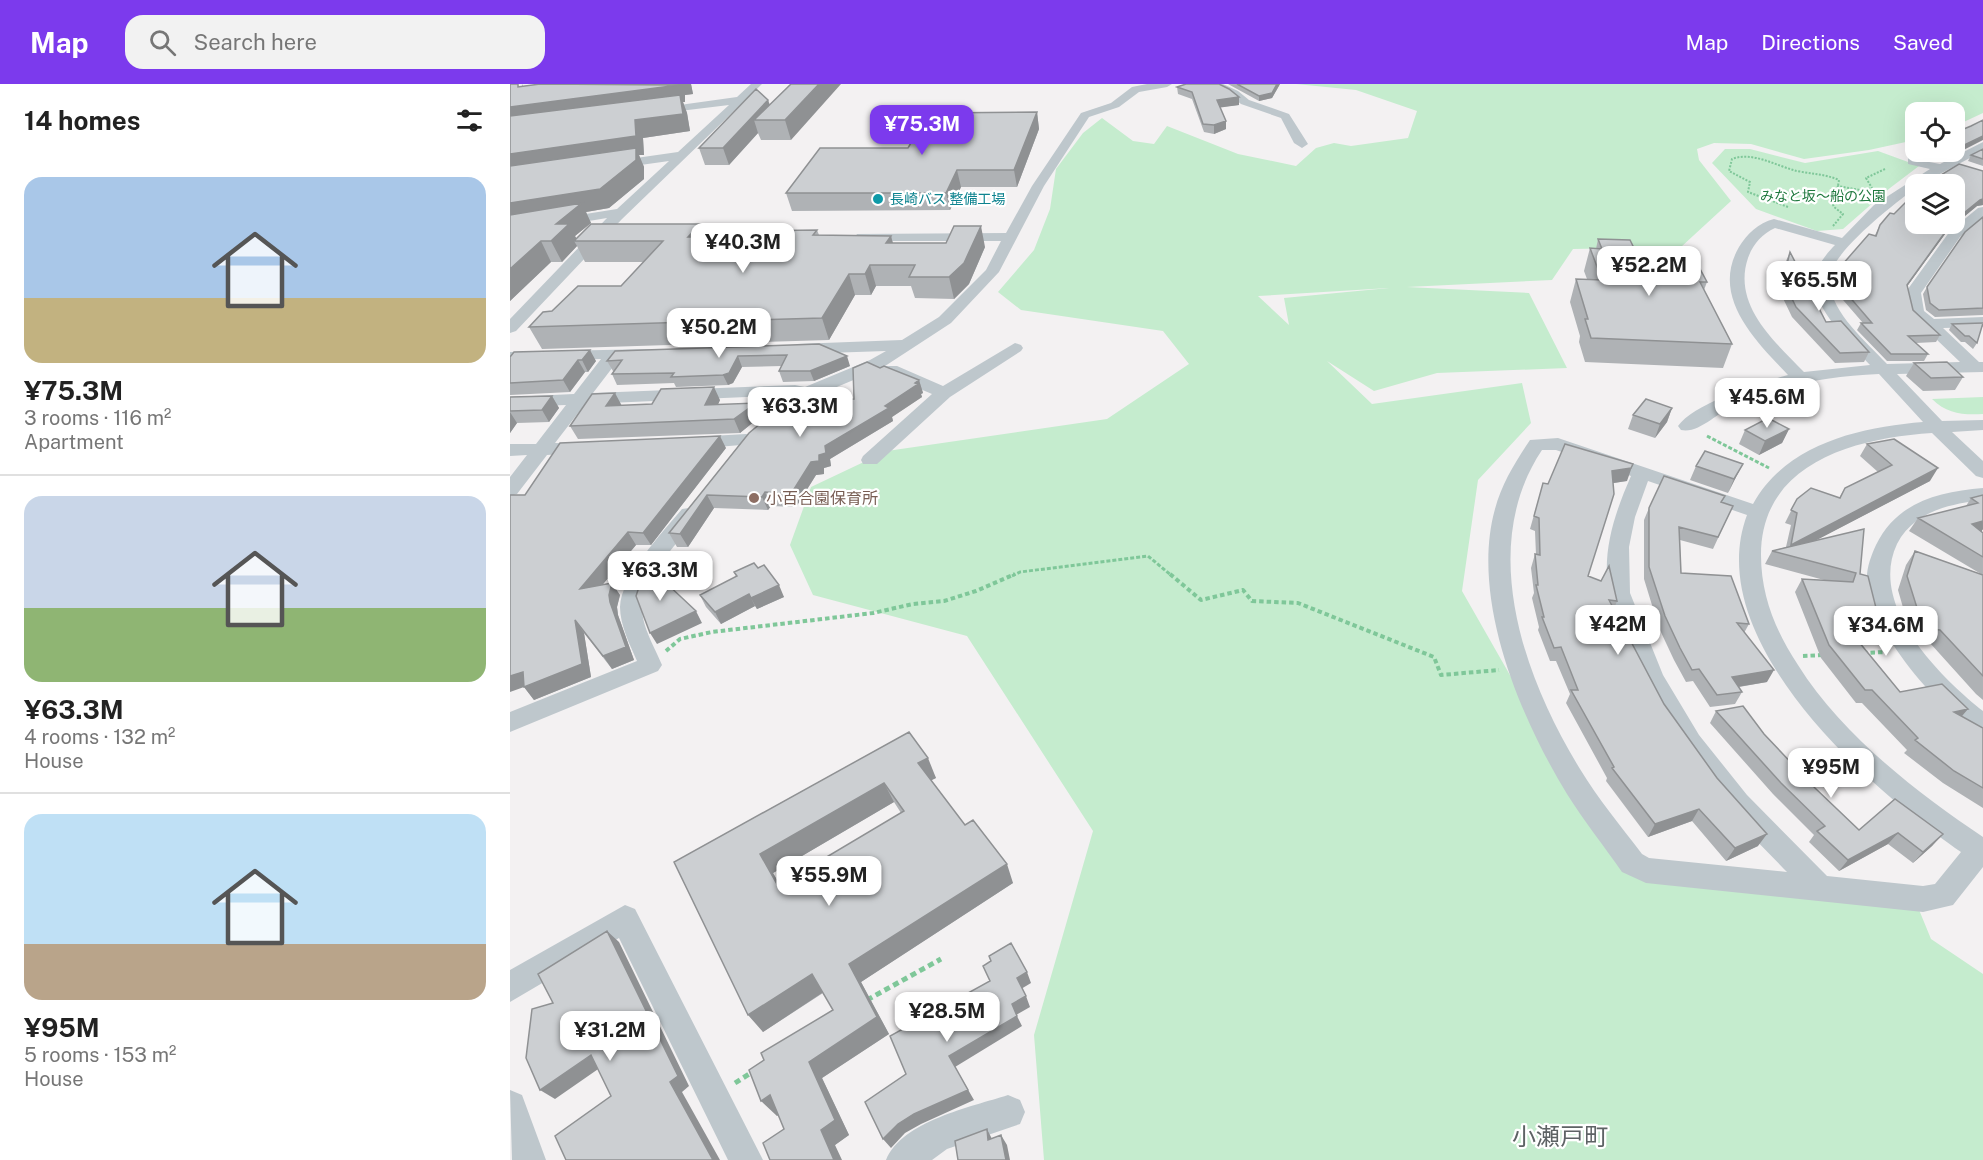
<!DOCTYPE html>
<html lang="en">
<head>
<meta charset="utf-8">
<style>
	:root { --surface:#fff; --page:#f2f2f2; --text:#222; --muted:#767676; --line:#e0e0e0; --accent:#7c3aed }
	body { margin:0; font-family:"Public Sans","Noto Sans JP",sans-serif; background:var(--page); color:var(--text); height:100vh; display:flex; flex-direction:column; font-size:22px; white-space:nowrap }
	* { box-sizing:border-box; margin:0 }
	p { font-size:20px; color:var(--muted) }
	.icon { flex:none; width:33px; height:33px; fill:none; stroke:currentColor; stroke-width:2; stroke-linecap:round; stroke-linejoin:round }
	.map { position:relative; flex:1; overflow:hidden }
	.side { display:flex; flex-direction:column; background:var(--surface); width:510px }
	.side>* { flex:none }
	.controls { position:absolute; left:1395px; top:18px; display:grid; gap:12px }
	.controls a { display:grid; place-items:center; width:60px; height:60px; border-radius:12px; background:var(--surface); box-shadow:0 6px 24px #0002; font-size:30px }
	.price { position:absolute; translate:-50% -51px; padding:0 14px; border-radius:12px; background:#fff; color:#222; font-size:20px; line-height:39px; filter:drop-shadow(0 2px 3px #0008) }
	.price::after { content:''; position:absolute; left:50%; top:36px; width:18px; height:14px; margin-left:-9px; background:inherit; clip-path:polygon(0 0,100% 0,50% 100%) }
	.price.on { background:var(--accent); color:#fff }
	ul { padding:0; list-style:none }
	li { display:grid; align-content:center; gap:12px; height:318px; padding:0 24px }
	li+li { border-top:2px solid var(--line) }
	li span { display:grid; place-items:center; height:186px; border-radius:18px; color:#555 }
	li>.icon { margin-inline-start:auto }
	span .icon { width:108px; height:108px; fill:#fffc; stroke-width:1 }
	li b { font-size:26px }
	h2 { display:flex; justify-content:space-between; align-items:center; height:72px; padding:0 24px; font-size:26px }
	header { display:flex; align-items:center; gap:36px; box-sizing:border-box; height:84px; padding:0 30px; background:var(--accent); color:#fff }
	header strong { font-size:28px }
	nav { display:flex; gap:33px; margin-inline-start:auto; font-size:21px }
	.search { width:420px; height:54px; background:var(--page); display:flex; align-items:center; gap:15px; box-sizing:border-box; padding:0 21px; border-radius:18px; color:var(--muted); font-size:22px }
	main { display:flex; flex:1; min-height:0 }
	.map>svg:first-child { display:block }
</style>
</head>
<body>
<header>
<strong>Map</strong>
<div class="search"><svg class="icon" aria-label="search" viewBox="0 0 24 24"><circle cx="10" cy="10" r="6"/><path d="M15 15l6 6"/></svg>Search here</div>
<nav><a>Map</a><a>Directions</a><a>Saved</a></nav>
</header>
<main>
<section class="side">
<h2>14 homes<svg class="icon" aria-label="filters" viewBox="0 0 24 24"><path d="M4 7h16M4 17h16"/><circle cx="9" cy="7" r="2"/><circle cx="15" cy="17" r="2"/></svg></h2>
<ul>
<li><span style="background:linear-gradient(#a9c7e8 65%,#c2b280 0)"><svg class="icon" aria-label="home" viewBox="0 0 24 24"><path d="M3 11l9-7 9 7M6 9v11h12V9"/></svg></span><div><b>¥75.3M</b><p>3 rooms · 116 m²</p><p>Apartment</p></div></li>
<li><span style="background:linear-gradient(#c9d6e8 60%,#8fb573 0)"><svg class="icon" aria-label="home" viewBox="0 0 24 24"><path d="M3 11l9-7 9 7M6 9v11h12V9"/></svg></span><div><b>¥63.3M</b><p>4 rooms · 132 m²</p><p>House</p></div></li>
<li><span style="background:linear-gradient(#bfe0f5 70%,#b9a48a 0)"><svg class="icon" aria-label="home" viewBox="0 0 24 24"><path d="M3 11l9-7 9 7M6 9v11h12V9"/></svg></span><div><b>¥95M</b><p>5 rooms · 153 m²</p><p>House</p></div></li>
</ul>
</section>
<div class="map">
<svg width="1473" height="1076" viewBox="0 0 1473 1076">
	<rect width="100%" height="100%" fill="#f3f1f2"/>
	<!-- green -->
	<path fill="#c5ecce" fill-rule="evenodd" d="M786,0H1473V29L1445,42L1444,28H1406L1405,45H1396L1405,51V56L1359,66L1294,75L1241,60L1204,59L1187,65L1189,76L1221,117L1171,163L1063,165L1042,196L897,203L1019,209L1057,284L927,289L864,307L817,277L862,320L1012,299L1021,339L968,396L952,507L1103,772L1405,816L1421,855L1473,890V1076H534L524,951L583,747L457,552L303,511L280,461L301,403L377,367L597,335L679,280L653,247L511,226L488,208L524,166L540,125L546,85L573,49L592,34L623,57L644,60L657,42L728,70L786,82L806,64L824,59L841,62L898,54L907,27L846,6ZM879,204L774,214L779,241L748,212Z
		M1215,65H1240L1295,79L1368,67L1409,82L1380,104L1333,145L1307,147L1246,125L1202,79Z
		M1473,313V330C1453,331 1437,330 1422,315Z"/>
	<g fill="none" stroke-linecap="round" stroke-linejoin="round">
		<!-- path-far3 -->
		<path stroke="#7fc799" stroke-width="2" stroke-dasharray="2 1.5" stroke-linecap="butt" d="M1278,123L1238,108L1240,98L1219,87L1222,75C1243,67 1266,82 1287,87C1302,90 1315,90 1329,96L1328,102
			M1323,142L1333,130L1324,123L1321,116L1328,102L1350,106L1362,104L1356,94L1375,85"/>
		<!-- path-far2 -->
		<path stroke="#7fc799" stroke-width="3" stroke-dasharray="4 2" stroke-linecap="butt" d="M1197,352L1259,384
			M502,492L510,488L638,472L662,492"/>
		<!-- path-far1 -->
		<path stroke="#7fc799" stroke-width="4" stroke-dasharray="4.5 3" stroke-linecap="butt" d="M660,490L691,516L733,506L742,517L788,519L924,573L931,591L989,586
			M156,567L170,555L202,548L363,529L403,520L434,517L466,507L505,490
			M1353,569L1376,568
			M1293,572L1313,571"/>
		<!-- path -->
		<path stroke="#7fc799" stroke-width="5" stroke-dasharray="6 4" stroke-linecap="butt" d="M357,916L431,875
			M225,999L244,987"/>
		<!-- minor -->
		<path fill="#bec7cc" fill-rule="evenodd" d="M241,0H252L112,135L6,247L0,249V235L97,134L0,150V142L107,125L159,77L102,85L98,84L96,81L98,78L168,68L219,21L145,30L141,29V25L227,13Z
			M637,0H662L657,3L629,8L609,23L579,33L534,102L489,188L441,239L372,284L303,313L264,340H252L249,336L252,332L282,311L75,320L45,359L82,360L84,364L82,368L37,371L7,410L0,412V393L17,371L0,372V360H26L56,321L0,323V313L64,310L91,275L0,278V268L140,265L142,269L140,273L109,275L83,309L285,301L295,303L360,276L376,267L287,270L279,265L287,260L392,256L429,233L476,186L491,157H352L345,153L347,150L496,149L522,102L571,29L601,19L622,3Z
			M699,0H713L728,7L739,16L779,30L798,60L792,64L784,59L771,34L731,20L720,11Z
			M1473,58V67L1411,100H1406V104C1385,119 1316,172 1319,198C1323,231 1356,257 1377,280L1450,278L1401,231L1395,209L1440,147L1468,124L1473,123V134L1450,153L1411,209L1414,227L1424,235L1473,233V243L1433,244L1469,278H1473V288L1387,290L1432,337L1473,336V346L1442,348L1473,377V394L1466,392L1422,349C1346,354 1251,378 1251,471C1251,512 1266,548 1288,581C1331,650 1406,708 1473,753V783L1443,821L1413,828L1136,799L1112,788C1094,762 1074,737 1057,710C1010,633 960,515 985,425C992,399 1006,377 1020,356L1048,354L1243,420C1276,360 1350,343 1413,338L1369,290C1318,292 1270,301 1224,321C1208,328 1189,350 1171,346L1168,342C1184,319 1251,298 1278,291C1246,257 1200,213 1229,163C1237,150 1248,139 1264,135L1332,154L1364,121L1420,85L1398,80V74L1430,80ZM1265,144L1325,161C1317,169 1304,185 1304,196C1304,226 1341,260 1360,281L1294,288C1265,258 1222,221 1238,174C1243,160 1252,150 1265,144ZM1032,366H1046L1121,392C1107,424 1095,457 1097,493C1097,515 1106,534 1113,554C1137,617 1174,674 1217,725C1236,747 1257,767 1277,788L1139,774L1132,770C1111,742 1088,715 1070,685C1014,594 967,463 1032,366ZM1138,397L1237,431C1190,557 1361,706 1451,768L1425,800L1413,802L1317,792L1237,711L1189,651L1153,591L1120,509L1119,463L1125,433Z
			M166,149H265L272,153L265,157L161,156L159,153L161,150Z
			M505,259L511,261L513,264L511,267L440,313L367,380H353L351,376L353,372L422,310L375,290L373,286L375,282H387L433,302Z
			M236,350L243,352L245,356L243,360L183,365L176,363L174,359L176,355L183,353Z
			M1473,404V416C1440,420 1404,427 1387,460C1358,521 1429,592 1473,627V651C1450,643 1430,618 1414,601C1390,574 1362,534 1357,497C1356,485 1361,472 1366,461C1387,418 1428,408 1473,404Z
			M179,424L186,425L189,430C172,456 132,492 132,524C132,543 145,564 152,581L148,587L0,648V628L127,577C120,561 110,541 110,523C111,492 152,449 172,425Z
			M115,821L125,825L253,1076H218L109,854L0,918V886Z
			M0,1006L12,1011L36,1076H2Z
			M498,1011L510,1016L515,1028L510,1040L437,1065L422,1076H376C392,1037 461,1023 498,1011Z"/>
	</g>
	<!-- wall -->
	<path fill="#afb2b5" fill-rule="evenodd" d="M12,0L13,2L30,0H181L183,10L175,11V18H173L177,29L180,47L133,54L134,71H129L134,83V95L99,124L76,128L81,139L65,152L66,155L190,140L195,153H236L307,146L309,151L381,152L383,159L475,163L459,200L444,215L405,214L401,202H366L361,211H345L319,256L32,265L19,243L42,227L111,202L133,178H75L67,162L52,178H41L0,217Z
		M281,0V56H251L248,49L219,81H195L189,64L258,16L260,21Z
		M718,0H770L762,14L749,17Z
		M667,3L729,13V21L710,23L716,37V45L704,50L694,48L682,15L668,10Z
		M527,28L529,45L507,103H451L440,126L282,127L276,109L398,64Z
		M1461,42L1430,78L1408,73L1411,68Z
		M1473,65V82L1458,77L1461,71Z
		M1473,87V121L1467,122L1438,146L1397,202L1403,226L1430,251L1426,258L1406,259L1418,270L1414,277H1377L1347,246L1351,239H1353L1327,209H1324L1322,196L1325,189L1365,151L1370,141L1384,130Z
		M1473,133V231L1425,233L1416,226L1413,210L1417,203Z
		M1088,155L1125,166L1197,198L1194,206L1222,260L1213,284L1075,278L1069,258L1070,252L1060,218L1066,195H1077L1074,187L1080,164L1086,165Z
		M1280,168L1316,238L1359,268L1354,278L1325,279L1282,233L1269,206L1276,177Z
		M1473,239L1467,259L1463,265L1455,258H1451L1439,246L1442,240Z
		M309,260L340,282L304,297L273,298L269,287L272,282L232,283L223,299L218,301L166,303L164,299L107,301L102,290L104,287H103L97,277Z
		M4,268L86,277L78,288H75L60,308L0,311V273Z
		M1404,279L1453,293L1445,306L1413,307L1396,292Z
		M370,284L409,296L413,309L411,310L412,313L382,333L383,337L320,375L321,382L314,384V390L306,391L286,423L261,422L258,426L204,424L178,463H167L159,449L239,349L344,315Z
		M42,312L49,324L39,338L7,339L0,349V313Z
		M210,316L208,320L251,332L230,349L68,355L60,342L112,322Z
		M1162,324L1157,338L1145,354L1118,345L1123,331Z
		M1279,345L1272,359L1249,371L1229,360L1235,346Z
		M1357,360L1420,397L1306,456L1350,490L1366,524L1388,544L1378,557L1347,555L1390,608L1452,632L1473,644V724L1433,699L1394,669L1397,666L1352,619H1346L1311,574L1285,508L1292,495L1314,496L1255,480L1262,467L1276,463L1281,441L1275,439L1287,415L1329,414L1335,404L1368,388L1350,372Z
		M216,364L141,461H126L93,500L110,511L107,523L108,531L124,576L102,585L74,549L81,593L24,616L14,603L15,411Z
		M1186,382L1226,393L1218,409L1180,396Z
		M1117,397L1103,399L1078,492L1107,517L1104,525L1154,620L1248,762L1216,777L1182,737L1138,753L1096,697L1097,694L1056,619L1060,610L1046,577H1040L1028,546L1029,543L1022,514L1024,509L1021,484L1025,470L1026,471L1025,447L1020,445L1033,399L1038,400Z
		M1473,411V445L1471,448L1473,449V616L1466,610L1420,559H1410L1398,541L1388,506L1396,481L1405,467L1471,490L1399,447L1408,434L1456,422L1461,414Z
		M1215,412L1212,418L1223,422L1203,465L1170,456L1171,489L1239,540L1234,549L1257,598L1229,603L1232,608L1225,620L1200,623L1183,597L1176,598L1164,576L1149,544L1134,495V436L1139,424Z
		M248,484L274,513L247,525L245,522L211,540L196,523L190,511L226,493L224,488Z
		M1206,627L1254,650L1305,704L1349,746L1433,750L1422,762L1403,779L1378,760L1329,787L1299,758L1304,751L1263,710L1200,639Z
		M399,648L426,694L421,696L455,741L503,799L351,898L379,950L312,994L339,1051L325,1061L274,1045L268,1031L267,1032L254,976L323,926L313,909L253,948L164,778ZM384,718L391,729L270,801L263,789Z"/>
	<!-- shaded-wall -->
	<path fill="#8f9193" d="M169,0H181L183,10L175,11V18H173L177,29L180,47L133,54L134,71H129L134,83V95L99,124L76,128L81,139L65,152L68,157H64L67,162L52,178L41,157L0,140V23Z
		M309,0H331L281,56L275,36Z
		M767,0H770L762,14L749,17V12Z
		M729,13V21L707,24V16Z
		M258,16L263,32L244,36L248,49L219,81L213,64Z
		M527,28L529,45L507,103L504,86Z
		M716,37V45L704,50V41Z
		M1473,52V56L1430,78L1433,72L1441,68H1444V66Z
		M447,86L451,103L440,126L436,109Z
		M1473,115V121L1467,122L1438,146L1393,208L1397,201L1441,140H1444V137L1470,116Z
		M190,140L198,160L178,153Z
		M471,142L475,163L459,200L444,215L439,193Z
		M381,152L386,172L376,159Z
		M31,157L41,178L0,217V185Z
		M360,181L366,202L361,211L355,190Z
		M339,190L345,211L319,256L312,234Z
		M80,266L86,277L78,288L72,276Z
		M228,272L232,283L223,299L218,301L213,291Z
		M337,272L340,282L304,297L300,287Z
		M68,276L75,288L60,308L53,296Z
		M409,296L413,309L411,310L412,313L382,333L383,337L320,375L321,382L314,384V390L306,391L286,423L281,410L301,378L315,362L375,322Z
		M204,303L210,316L202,334L195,321Z
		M105,309L112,322H96Z
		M42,312L49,324L39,338L32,326Z
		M246,319L251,332L230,349L224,335Z
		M1162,324L1157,338L1145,354L1150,340Z
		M0,328L7,339L0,349Z
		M1279,345L1272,359L1249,371L1255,357Z
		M210,352L216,364L141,461L133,449Z
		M1123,380L1117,397L1097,400L1102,387Z
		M1233,380L1226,393L1218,409L1224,395Z
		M1428,384L1420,397L1278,471L1275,470L1281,461Z
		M255,408L261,422L258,426L252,413Z
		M197,411L204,424L178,463L170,450Z
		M1473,437V445L1471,448L1462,440Z
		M118,448L126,461L78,518L70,505Z
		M102,499L110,511L107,523L108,531L124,576L102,585L93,572L99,511Z
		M269,501L274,513L247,525L241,514Z
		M239,510L245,522L211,540L205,528Z
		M186,527L192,539L147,560L140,549Z
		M65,536L74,549L81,593L24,616L14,603L0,608V592Z
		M1264,586L1257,598L1215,605L1222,593Z
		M1458,625L1447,638L1444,628Z
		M418,674L426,694L416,699L408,679Z
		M374,699L384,718L263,789L281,821L268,802L250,770Z
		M1189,725L1182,737L1138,753L1145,740Z
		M1388,749L1378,760L1329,787L1338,776Z
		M1257,750L1248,762L1216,777L1225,764Z
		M1433,750L1422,762L1403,779L1413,768Z
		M497,780L503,799L351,898L379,950L312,994L339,1051L325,1061L332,1076H324L311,1046L299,978L367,933L339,880Z
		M97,847L109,858L179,1002L172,1008L210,1076H203L160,998Z
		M517,888L521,899L511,905L507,894Z
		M302,890L315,907L253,948L238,931Z
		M516,912L520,923L506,931L502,920Z
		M507,932L512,942L445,983L464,1016L411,1040L395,1049L381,1064L373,1055L439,972Z
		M81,971L94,981L45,1015L30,1006Z
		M260,1011L275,1026L267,1032L251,1017Z
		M477,1045L482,1055L478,1056Z
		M491,1051L497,1061L500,1076H496Z"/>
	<!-- building -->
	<path fill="#cccfd2" stroke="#8f9193" stroke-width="1.5" fill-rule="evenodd" d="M0,0H8V3L30,0L169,1L0,23Z
		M281,0H309L275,36H244Z
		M676,0H709L719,5L729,13L707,16L716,37L704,41L693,40L682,8L667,3Z
		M727,0H767L762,9L749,12Z
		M246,5L258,16L213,64H189Z
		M170,11L173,30L125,36L126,52L0,70V32Z
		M527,28L504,86H447L436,109H276L310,64H398L419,29Z
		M1473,36V52L1444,66V49L1461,42Z
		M126,64V76L90,105L0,119V82Z
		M1473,65V75L1461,71Z
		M1412,68H1441L1433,72Z
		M1449,80L1473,87V115L1470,116L1444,137V100H1416Z
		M1406,108V140H1441L1397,201L1403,226L1430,251L1398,252L1418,270H1381L1351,239H1362L1331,203L1327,202L1325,189L1359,150L1366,152L1370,141L1380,129L1384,130Z
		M72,119L46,140H59L41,157H31L0,185V131Z
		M1473,133V224L1429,226L1420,219L1417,203L1455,148Z
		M81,140H190L178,153H236L241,147L307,146L303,151L381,152L376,159H436L444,142H471L454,179L439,193H399L405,181H360L355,190H339L312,234L19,243L33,228L42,227L68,202H111L153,157H64Z
		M1088,155L1120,156L1125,166L1181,168L1197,198H1190L1222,260L1081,254L1075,235H1078L1066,195L1092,196L1080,164L1092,165Z
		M1280,168L1316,238L1331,237L1359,268L1330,269L1286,223L1273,196Z
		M1473,239L1467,259L1459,252H1455L1442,240Z
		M309,260L337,272L300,287H269L277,271L228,272L219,289L213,291L161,293L164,289L102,290L112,276L97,277L105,267Z
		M80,266L72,276H68L53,296L0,299V273L4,268Z
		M357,278L370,284L374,282L409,296L405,299L408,300L375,322L379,324L315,362L316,369L309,371V377L301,378L281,410L255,408L252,413L197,411L170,450L159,449L239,349L276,318L344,315L343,284Z
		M1437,278L1453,293L1421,294L1404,279Z
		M204,303L195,321L246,319L224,335L60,342L82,310L105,309L96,322L142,320L151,305Z
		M42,312L32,326L0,327V313Z
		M1136,315L1162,324L1150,340L1123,331Z
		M1258,334L1279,345L1255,357L1235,346Z
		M210,352L133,449L118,448L70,505L102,499L99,511L100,518L116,563L93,572L65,536L72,580L14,603L13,588L0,592V411H15L50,359Z
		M1384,355L1428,384L1281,461L1287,429L1281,426L1287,415L1301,404L1330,414L1335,404L1382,381L1357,360Z
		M1055,360L1123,380L1121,384L1102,387L1104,410L1078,492L1091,497L1099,482L1107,517L1099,516L1154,620L1207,694L1257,750L1225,764L1189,725L1145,740L1102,684L1104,683L1061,606H1068L1051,563L1044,564L1032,533H1034L1026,501H1028L1025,470L1030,471L1029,434L1024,432L1033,399L1038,400Z
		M1195,367L1233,380L1224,395L1186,382Z
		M1154,392L1215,412L1211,418L1223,422L1208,453L1169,443L1171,489L1221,492L1239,540L1227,539L1264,586L1222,593L1232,608L1207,611L1189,585L1182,586L1170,564L1155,532L1139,483V424Z
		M1473,411V437L1462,440L1473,449V473L1408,434L1468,419L1461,414Z
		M1354,445L1350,490L1358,492L1366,524L1378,527L1388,544L1335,541L1390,608L1432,600L1458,625L1444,628L1473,644V704L1444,687L1405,656L1408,654L1362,606H1355L1319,561L1292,495L1343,498L1346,489L1262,467Z
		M1405,467L1473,491V592L1430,546L1420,545L1408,527L1397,492Z
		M244,479L248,484L254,481L269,501L241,514L239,510L205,528L190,511L227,492L224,488Z
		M139,483L186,527L140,549L126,512L131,497Z
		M1233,622L1254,650L1305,704L1349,746L1385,715L1433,750L1413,768L1388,749L1338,776L1307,747L1315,742L1271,699L1206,627Z
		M399,648L418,674L408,679L455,741L463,736L497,780L339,880L367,933L299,978L325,1036L311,1046L324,1076H260L253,1059L274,1045L260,1011L251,1017L239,986L254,976L251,969L323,926L302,890L238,931L164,778ZM374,699L394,727L268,802L250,770Z
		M97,847L168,992L160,998L203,1076H56L45,1052L101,1012L81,971L30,1006L16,974L22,925L43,919L28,890Z
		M501,859L517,888L507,894L516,912L502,920L507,932L439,972L458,1006L404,1030L388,1040L373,1055L355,1018L396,990L380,952L480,897L473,882L481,877L479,872Z
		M477,1045L478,1056L491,1051L496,1076H448L445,1057Z"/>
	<!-- markers -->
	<circle fill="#0f9aa8" stroke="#fff" stroke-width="2" cx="368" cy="115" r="6"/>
	<circle fill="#8d6e63" stroke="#fff" stroke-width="2" cx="244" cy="414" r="6"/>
	<g text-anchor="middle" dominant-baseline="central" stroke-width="4.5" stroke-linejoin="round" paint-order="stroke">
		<!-- far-park labels -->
		<g font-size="14" fill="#20793f" stroke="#fff">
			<text x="1313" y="112">みなと坂〜船の公園</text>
		</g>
		<!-- far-culture labels -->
		<g font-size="14" fill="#0d838f" stroke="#fff" text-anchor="start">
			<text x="380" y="115">長崎バス 整備工場</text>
		</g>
		<!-- education labels -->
		<g font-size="16" fill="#785e54" stroke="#fff" text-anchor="start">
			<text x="256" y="414">小百合園保育所</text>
		</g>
		<!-- near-quarter labels -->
		<g font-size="24" fill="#5e6365" stroke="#fff">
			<text x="1050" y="1052">小瀬戸町</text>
		</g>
	</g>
</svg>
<div class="controls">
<a><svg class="icon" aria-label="locate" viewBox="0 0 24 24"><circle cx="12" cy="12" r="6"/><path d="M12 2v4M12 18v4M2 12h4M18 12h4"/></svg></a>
<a><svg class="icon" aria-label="layers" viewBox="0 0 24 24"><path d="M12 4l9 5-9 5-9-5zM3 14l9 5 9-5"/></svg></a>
</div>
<b class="price on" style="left:412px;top:72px">¥75.3M</b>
<b class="price" style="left:233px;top:190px">¥40.3M</b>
<b class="price" style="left:1139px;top:213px">¥52.2M</b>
<b class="price" style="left:1309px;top:228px">¥65.5M</b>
<b class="price" style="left:209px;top:275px">¥50.2M</b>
<b class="price" style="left:1257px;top:345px">¥45.6M</b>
<b class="price" style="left:290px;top:354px">¥63.3M</b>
<b class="price" style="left:150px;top:518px">¥63.3M</b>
<b class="price" style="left:1108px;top:572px">¥42M</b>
<b class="price" style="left:1376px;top:573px">¥34.6M</b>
<b class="price" style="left:1321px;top:715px">¥95M</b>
<b class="price" style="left:319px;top:823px">¥55.9M</b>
<b class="price" style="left:437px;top:959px">¥28.5M</b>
<b class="price" style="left:100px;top:978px">¥31.2M</b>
</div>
</main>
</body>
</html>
